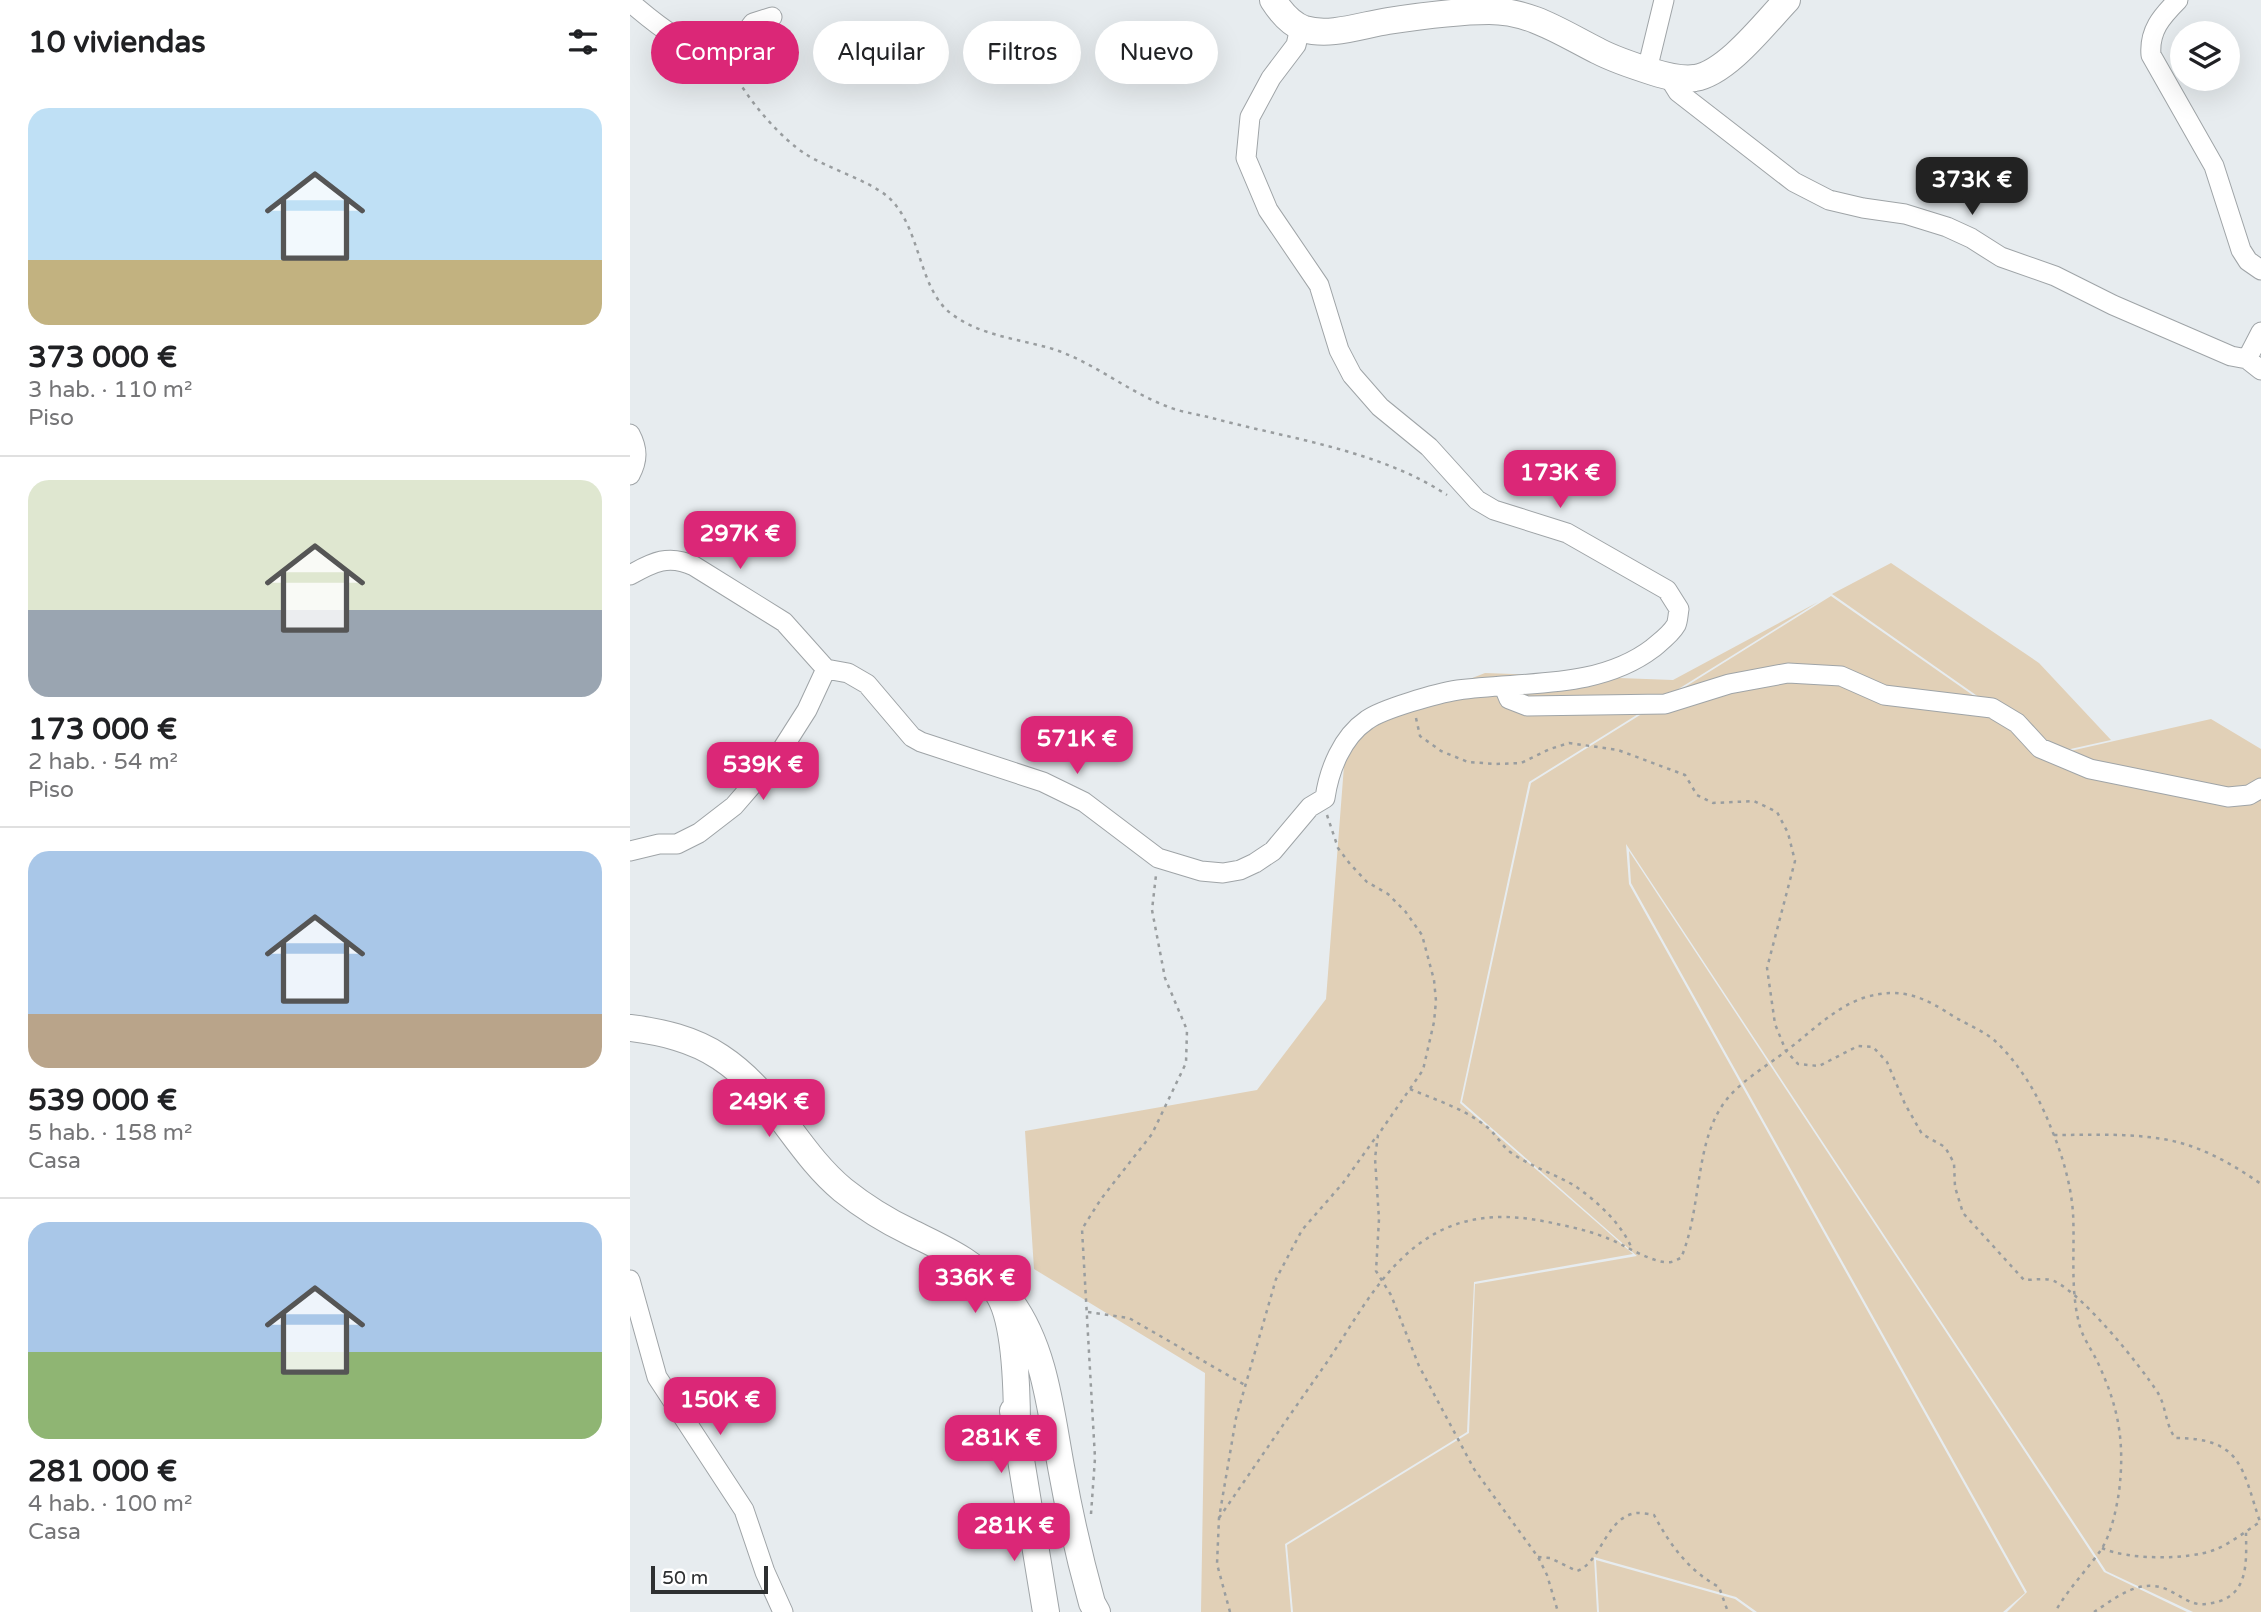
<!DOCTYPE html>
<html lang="es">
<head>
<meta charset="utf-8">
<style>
	:root { --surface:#fff; --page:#f2f2f2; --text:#202124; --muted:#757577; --line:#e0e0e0; --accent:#db2777 }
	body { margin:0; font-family:"Varela Round",sans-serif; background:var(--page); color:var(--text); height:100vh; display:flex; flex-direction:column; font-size:26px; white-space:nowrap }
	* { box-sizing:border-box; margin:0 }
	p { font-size:23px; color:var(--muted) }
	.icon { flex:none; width:38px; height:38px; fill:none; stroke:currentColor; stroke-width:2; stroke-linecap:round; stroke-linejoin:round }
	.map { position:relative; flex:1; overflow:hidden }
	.sheet { display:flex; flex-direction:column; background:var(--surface); width:630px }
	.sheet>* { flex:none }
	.top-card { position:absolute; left:21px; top:21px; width:665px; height:63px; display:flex; gap:14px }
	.buttons { position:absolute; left:1540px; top:21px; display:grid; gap:14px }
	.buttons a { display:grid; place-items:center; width:70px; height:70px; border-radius:50%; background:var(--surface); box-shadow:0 7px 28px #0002; font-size:35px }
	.scale { position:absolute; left:21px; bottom:18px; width:117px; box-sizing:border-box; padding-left:7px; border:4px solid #2e3031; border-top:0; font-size:19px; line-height:24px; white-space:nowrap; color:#2e3031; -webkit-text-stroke:5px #fff; paint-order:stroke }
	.price { position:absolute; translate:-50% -60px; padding:0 16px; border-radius:14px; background:var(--accent); color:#fff; font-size:23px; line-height:46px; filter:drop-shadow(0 2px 4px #0008) }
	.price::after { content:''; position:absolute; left:50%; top:42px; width:21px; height:16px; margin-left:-10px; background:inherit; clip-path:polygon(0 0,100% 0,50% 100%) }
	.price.on { background:#222; color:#fff }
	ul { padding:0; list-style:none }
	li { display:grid; align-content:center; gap:14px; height:371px; padding:0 28px }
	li+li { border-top:2px solid var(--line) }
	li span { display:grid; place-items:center; height:217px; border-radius:21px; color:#555 }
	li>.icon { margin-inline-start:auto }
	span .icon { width:126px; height:126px; fill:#fffc; stroke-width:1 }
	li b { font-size:30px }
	h2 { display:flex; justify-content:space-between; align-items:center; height:84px; padding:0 28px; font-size:30px }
	.chip { padding:0 24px; border-radius:32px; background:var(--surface); box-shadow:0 7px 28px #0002; font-size:24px; line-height:63px }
	.chip.on { background:var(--accent); color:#fff }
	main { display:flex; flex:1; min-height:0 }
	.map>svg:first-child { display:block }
</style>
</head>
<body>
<main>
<section class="sheet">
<h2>10 viviendas<svg class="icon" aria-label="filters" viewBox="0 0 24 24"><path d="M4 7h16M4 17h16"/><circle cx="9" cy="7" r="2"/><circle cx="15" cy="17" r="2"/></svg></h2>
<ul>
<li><span style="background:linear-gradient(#bfe0f5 70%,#c2b280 0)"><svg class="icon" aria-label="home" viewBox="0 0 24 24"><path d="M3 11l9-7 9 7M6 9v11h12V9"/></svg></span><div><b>373 000 €</b><p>3 hab. · 110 m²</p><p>Piso</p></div></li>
<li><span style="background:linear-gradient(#dfe7d0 60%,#9aa5b1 0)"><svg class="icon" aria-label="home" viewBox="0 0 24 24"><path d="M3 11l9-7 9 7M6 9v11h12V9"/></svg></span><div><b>173 000 €</b><p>2 hab. · 54 m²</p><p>Piso</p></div></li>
<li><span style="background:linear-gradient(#a9c7e8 75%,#b9a48a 0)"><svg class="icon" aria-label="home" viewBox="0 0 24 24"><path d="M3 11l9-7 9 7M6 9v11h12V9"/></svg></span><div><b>539 000 €</b><p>5 hab. · 158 m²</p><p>Casa</p></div></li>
<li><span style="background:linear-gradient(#a9c7e8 60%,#8fb573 0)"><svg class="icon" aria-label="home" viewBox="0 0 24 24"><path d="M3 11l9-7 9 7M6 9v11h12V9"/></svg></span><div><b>281 000 €</b><p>4 hab. · 100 m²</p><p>Casa</p></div></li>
</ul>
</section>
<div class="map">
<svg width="1631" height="1612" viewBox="0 0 1631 1612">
	<rect width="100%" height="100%" fill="#e7ecef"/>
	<!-- green -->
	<path fill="#e1d0b7" d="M1261,563L1409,663L1481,740L1427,752L1202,594Z
		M1201,596L1427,754L1581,719L1631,749V1612H1563L1476,1571L996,844L999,884L1395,1593L1373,1612H1127L1106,1597L964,1557L967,1612H663L657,1545L839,1433L845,1284L1007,1256L832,1102L901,783Z
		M1188,602L899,782L830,1103L1003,1254L844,1282L837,1432L655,1544L661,1612H571L575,1373L404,1269L395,1131L627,1090L696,999L717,727L855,673L1043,680Z
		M999,851L1474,1572L1557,1612H1377L1397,1592L1001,883Z
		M966,1560L1105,1599L1123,1612H969Z"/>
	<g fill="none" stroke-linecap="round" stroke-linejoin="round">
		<defs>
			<path id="street" d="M1548,0C1531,17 1519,31 1521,55L1584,166L1611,250L1618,261L1631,270
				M0,2C29,27 60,52 98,56L123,23L142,17
				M1017,70L1034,0
				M1038,76L1048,92L1164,182L1199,200L1233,208L1275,214L1317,227L1341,238L1371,257L1425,276L1483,305L1601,356L1617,359L1631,370
				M1617,359L1631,332
				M0,434C8,449 8,460 0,475
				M0,575C23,562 39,554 64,566L154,622L196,669L218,673L237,684L282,737L291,742L413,782L454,802L528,858L571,871L593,873L610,870L625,863L643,851L680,807L695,798C699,770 712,737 737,720C752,709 808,693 828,690C893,681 968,690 1023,648C1030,642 1041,634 1046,625C1048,621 1048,614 1049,609L1037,590L937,533L864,510L847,500L799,447L750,407L722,375L709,350L689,285L638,210L616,158L620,117L641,78L666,45L670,28
				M874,687L879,699L897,706L1035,704L1099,684L1158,673L1211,676L1254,695L1362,708L1387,723L1410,748L1460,769L1598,797L1619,795L1631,788
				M0,851L29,844H47L69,833L104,806L149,754L177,710L196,669
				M0,1280L27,1377L114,1510L135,1572L153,1612"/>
			<path id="secondary" d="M643,0C650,11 661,24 674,29C700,37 732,25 758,21C791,16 826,11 859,11C901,11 932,33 968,51C985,60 1004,66 1023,72C1036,76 1050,80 1065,78C1097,73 1135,23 1157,0
				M0,1028C32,1032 63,1039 90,1057C145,1093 165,1150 213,1190C233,1206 257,1221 280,1232C312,1248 347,1262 367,1292C386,1319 387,1394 387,1428
				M381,1302C416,1350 421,1415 432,1472C440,1516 450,1560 462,1603L467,1612
				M383,1411L416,1612"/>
		</defs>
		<!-- street casing -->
		<use href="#street" stroke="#9fa4a7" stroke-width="21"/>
		<!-- secondary casing -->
		<use href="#secondary" stroke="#9fa4a7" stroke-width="28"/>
		<!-- path -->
		<path stroke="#999d9f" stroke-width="2.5" stroke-dasharray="3.5 5" stroke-linecap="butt" d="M104,73C118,100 151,139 177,155C200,169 237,180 257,196C292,226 287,290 323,315C352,336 389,339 423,349C463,362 497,391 536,406C550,412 567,414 582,418C660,439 749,450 817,495
			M786,718L790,736L811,751L838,762L866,764L891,763L920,749L939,743L988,750L1055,775L1067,795L1083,803L1124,801L1147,812L1158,833L1165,861L1137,968L1145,1024L1156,1051L1168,1064L1189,1066L1228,1046L1243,1047L1257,1062L1275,1104L1292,1134L1315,1147L1324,1163L1325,1187L1333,1213L1394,1280C1404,1280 1418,1277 1426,1282C1455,1297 1510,1365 1528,1393C1536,1406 1535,1423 1545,1438C1612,1438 1612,1468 1630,1522
			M697,815L708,848L720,864L737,882L758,894L775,911L792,935L804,980L806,1001L804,1022L793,1070L748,1135L745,1158L749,1219L746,1271L761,1295L789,1366L844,1469L908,1557L917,1575L928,1612
			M780,1089C806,1100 835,1109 857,1127C867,1135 872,1147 883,1154C902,1167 925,1174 945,1186C967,1201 992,1224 1002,1249
			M1424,1135C1459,1135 1497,1133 1533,1139C1569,1145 1601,1163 1631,1184
			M458,1312L499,1318L615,1385
			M461,1514L465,1458L452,1229L471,1199L522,1134L556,1063L557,1030L535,978L522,910L526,875
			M589,1518C624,1467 659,1416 695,1365C728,1317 756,1257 812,1230C850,1212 891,1215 931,1225C947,1228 962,1232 977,1238C993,1244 1025,1265 1041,1262C1045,1261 1048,1259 1051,1258C1071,1211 1065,1150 1090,1109C1105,1084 1133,1069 1156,1051C1180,1033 1204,1008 1233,998C1272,986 1294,997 1326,1018C1339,1025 1353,1031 1364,1040C1389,1063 1409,1096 1421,1128C1432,1154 1441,1184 1443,1213C1445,1249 1440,1288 1449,1323C1452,1337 1462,1350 1468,1363C1489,1408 1495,1443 1489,1492C1486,1511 1481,1534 1471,1550C1456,1571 1438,1589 1425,1612
			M1472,1548C1497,1560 1558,1560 1584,1550C1600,1544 1616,1531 1630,1522
			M908,1557L920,1558L947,1571C971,1563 976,1516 1007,1513C1012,1513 1019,1514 1024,1515C1040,1545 1059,1571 1089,1587L1098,1612
			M600,1612L587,1564L589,1518L606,1418L646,1279L672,1230L713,1183L746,1137
			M1464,1612C1481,1601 1502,1584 1523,1586C1541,1587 1552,1601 1568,1604C1575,1605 1583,1603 1590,1601C1620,1591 1616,1557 1616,1531"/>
		<!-- street -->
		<use href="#street" stroke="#fff" stroke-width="19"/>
		<!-- secondary -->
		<use href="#secondary" stroke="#fff" stroke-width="26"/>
	</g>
</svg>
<div class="buttons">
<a><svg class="icon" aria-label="layers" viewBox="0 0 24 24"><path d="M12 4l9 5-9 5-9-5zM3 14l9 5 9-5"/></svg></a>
</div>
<div class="scale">50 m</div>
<b class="price on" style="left:1342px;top:217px">373K €</b>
<b class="price" style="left:930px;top:510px">173K €</b>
<b class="price" style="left:110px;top:571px">297K €</b>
<b class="price" style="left:447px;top:776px">571K €</b>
<b class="price" style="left:133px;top:802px">539K €</b>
<b class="price" style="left:139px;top:1139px">249K €</b>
<b class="price" style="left:345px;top:1315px">336K €</b>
<b class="price" style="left:90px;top:1437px">150K €</b>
<b class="price" style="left:371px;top:1475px">281K €</b>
<b class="price" style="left:384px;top:1563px">281K €</b>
<div class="top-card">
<a class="chip on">Comprar</a>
<a class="chip">Alquilar</a>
<a class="chip">Filtros</a>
<a class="chip">Nuevo</a>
</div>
</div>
</main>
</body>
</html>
